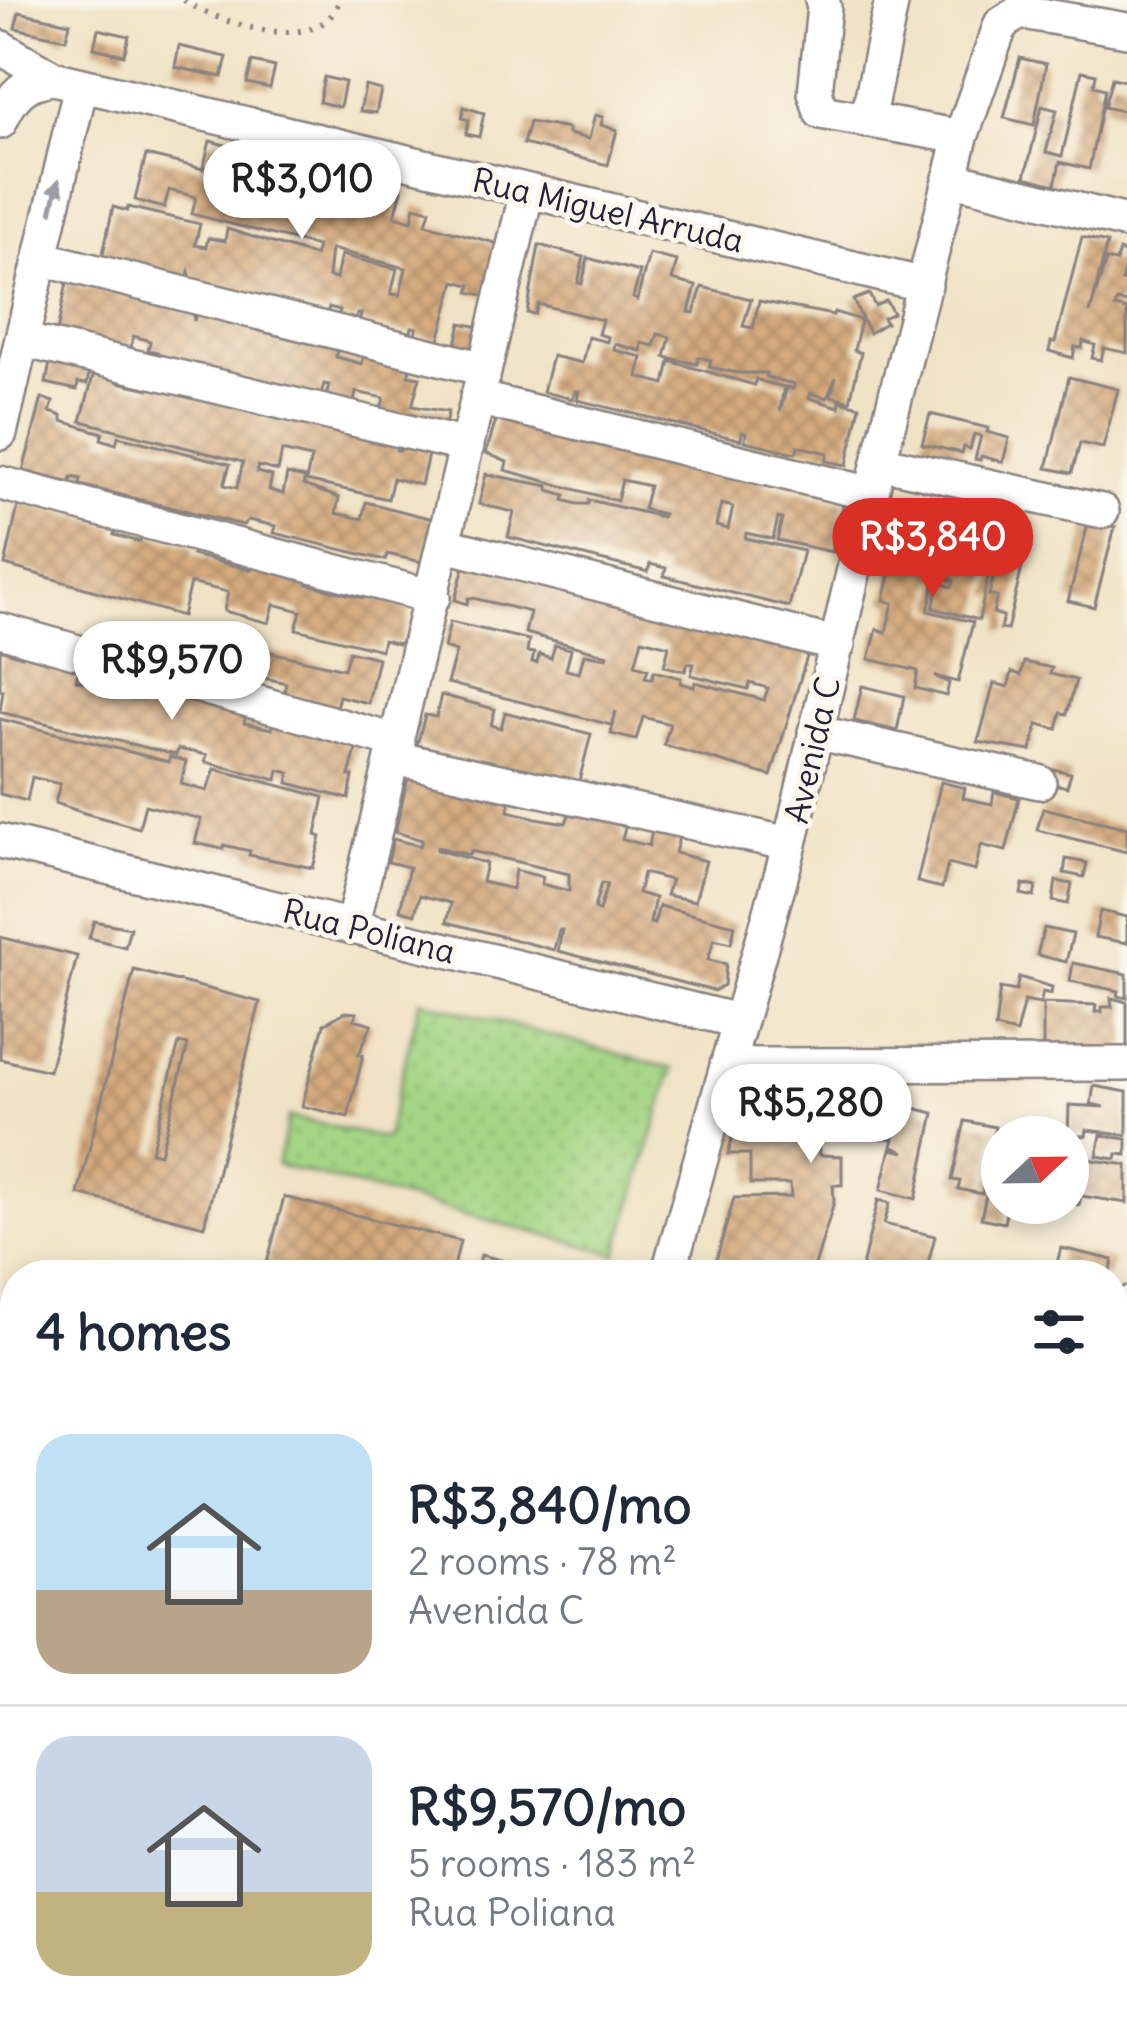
<!DOCTYPE html>
<html lang="en">
<head>
<meta charset="utf-8">
<style>
	:root { --surface:#fff; --page:#f6f6f7; --text:#1f2937; --muted:#747a83; --line:#e0e1e3; --accent:#d93025 }
	body { margin:0; font-family:Delius,sans-serif; background:var(--page); color:var(--text); height:100vh; display:flex; flex-direction:column; font-size:45px; white-space:nowrap }
	* { box-sizing:border-box; margin:0 }
	p { font-size:39px; color:var(--muted) }
	.icon { flex:none; width:66px; height:66px; fill:none; stroke:currentColor; stroke-width:2; stroke-linecap:round; stroke-linejoin:round }
	.map { position:relative; flex:1; overflow:hidden }
	.drawer { position:absolute; left:0px; top:1260px; width:1128px; height:768px; display:flex; flex-direction:column; background:var(--surface); border-radius:48px 48px 0 0; box-shadow:0 6px 18px #0003 }
	.drawer>* { flex:none }
	.needle { width:78px; rotate:68deg }
	.fabs { position:absolute; left:981px; top:1116px; display:grid; gap:24px }
	.fabs a { display:grid; place-items:center; width:108px; height:108px; border-radius:50%; background:var(--surface); box-shadow:0 6px 18px #0003; font-size:60px }
	.price { position:absolute; translate:-50% -102px; padding:0 27px; border-radius:42px; background:#fff; color:#222; font-size:39px; line-height:78px; filter:drop-shadow(0 3px 6px #0008) }
	.price::after { content:''; position:absolute; left:50%; top:72px; width:36px; height:27px; margin-left:-18px; background:inherit; clip-path:polygon(0 0,100% 0,50% 100%) }
	.price.selected { background:var(--accent); color:#fff }
	ul { padding:0; list-style:none }
	li { display:flex; align-items:center; gap:36px; height:300px; padding:0 36px }
	li+li { border-top:3px solid var(--line) }
	li span { display:grid; place-items:center; flex:none; width:336px; height:240px; border-radius:36px; color:#555 }
	li>.icon { margin-inline-start:auto }
	span .icon { width:144px; height:144px; fill:#fffc; stroke-width:1 }
	li b { font-size:51px }
	h2 { display:flex; justify-content:space-between; align-items:center; height:144px; padding:0 36px; font-size:51px }
	.map>svg:first-child { display:block }
</style>
</head>
<body>
<div class="map">
<svg width="1127" height="2028" viewBox="0 0 1127 2028">
	<defs>
		<pattern id="grass-dots" width="8" height="8" patternUnits="userSpaceOnUse" patternTransform="scale(3)"><rect width="8" height="8" fill="#a5d685"/><path d="M2 2h.1M6 6h.1" fill="none" stroke="#8eb774" stroke-width="1.8" stroke-linecap="round"/></pattern>
		<pattern id="building-cross-hatch" width="8" height="8" patternUnits="userSpaceOnUse" patternTransform="scale(3)"><rect width="8" height="8" fill="#d6ab7e"/><path d="M0 0l8 8M0 8l8-8" fill="none" stroke="#ad8b68"/></pattern>
	</defs>
	<rect width="100%" height="100%" fill="#fbf7ec"/>
	<filter id="ink" filterUnits="userSpaceOnUse"><feTurbulence type="fractalNoise" baseFrequency=".00833" numOctaves="2"/><feDisplacementMap in="SourceGraphic" scale="24" xChannelSelector="R" yChannelSelector="G"/><feConvolveMatrix kernelMatrix="1 2 1 2 8 2 1 2 1" color-interpolation-filters="sRGB"/></filter>
	<filter id="wash" filterUnits="userSpaceOnUse"><feTurbulence type="fractalNoise" baseFrequency=".004" numOctaves="4" result="noise"/><feDisplacementMap in="SourceGraphic" scale="48" xChannelSelector="R" yChannelSelector="G"/><feGaussianBlur stdDeviation="2.7" result="paint"/><feColorMatrix in="noise" values="0 0 0 0 0 0 0 0 0 0 0 0 0 0 0 0 0 1.4 0 .05"/><feComposite in="paint" operator="in"/></filter>
	<g filter="url(#wash)">
		<rect width="100%" height="100%" fill="#f0e2c4"/>
		<!-- grass -->
		<path fill="url(#grass-dots)" stroke="#647c60" stroke-width="3" d="M420,1000L673,1069L617,1254L277,1165L289,1117L386,1139Z"/>
		<!-- park -->
		<path fill="#a5d685" stroke="#647c60" stroke-width="3" d="M15,1984V2013H445L442,2028H0V1985Z"/>
		<g id="blocks">
			<!-- building -->
			<path fill="url(#building-cross-hatch)" fill-rule="evenodd" d="M19,12L70,23L66,39L15,28Z
				M98,29L129,36L124,55L94,48Z
				M179,46L227,57L222,77L175,67Z
				M1020,58L1046,64L1034,125L1004,118Z
				M252,62L275,67L270,88L247,83Z
				M1082,71L1096,74L1094,86L1105,89L1089,169L1060,162L1055,185L1025,177L1042,106L1057,110L1046,152L1062,156Z
				M324,77L345,82L340,107L319,102Z
				M1112,78L1127,81V112L1104,107Z
				M365,86L381,90L376,113L360,111Z
				M464,107L484,113L479,137L466,134L469,120L462,118Z
				M595,115L603,117L601,125L617,130L608,165L523,144L529,122L568,129V134L589,139Z
				M210,141L237,148L231,176H234L240,149L286,166L280,188L289,190L295,167L320,173L318,182L323,183L327,172L344,176L338,202H343L350,177L402,190L395,216L412,221L415,206L430,210L426,224L499,244L487,296L469,292L471,285L455,281L439,340L415,334L417,328L412,327L411,333L359,322L361,314H357L355,321L338,317L340,310L329,307L327,314L191,280L189,272L187,279L102,258L113,207L127,211L128,207L200,224L195,245L206,247L208,238L225,241L227,229L315,256L317,246L192,214L196,197L169,190L164,208L135,200L146,155L203,169ZM331,249L406,268L400,295L391,294L397,269L341,255L336,279L328,277Z
				M1082,237L1107,243L1090,313L1106,260L1116,262L1119,251L1127,254L1122,281L1127,282V303L1117,301L1115,307L1127,310V353L1104,348L1101,360L1092,358L1095,345L1083,341L1082,348L1075,347L1073,358L1049,351L1051,342H1055Z
				M539,245L584,257L578,283L582,284L588,258L640,272L633,298L637,300L649,254L677,261L672,280L696,286L689,312L694,313L702,287L751,299L743,326L753,328L759,301L833,315L834,312L861,320L854,350L861,353L850,401L831,396L836,377L827,398L811,393L809,398L839,407L840,401L860,406L847,465L826,461L828,453L815,450L798,446L796,453L745,441L746,433L742,432L741,440L577,400L579,391H575L573,399L543,392L552,356L582,363L588,337L607,342L608,337L598,334L602,320L538,304L535,314L527,313ZM658,334L670,337L665,357L697,364L698,357L711,360L709,367L738,373H766V377L794,384L793,389L787,387L780,411L784,387L764,382L756,379L754,385L670,361L665,384L638,377L642,357L614,350L615,344L641,351L642,343L654,346Z
				M67,282L193,312L194,321L196,313L337,348L336,357L362,364L364,355L411,366L408,375L420,377L412,406L448,412L444,429L380,414L384,398L356,392L353,407L325,401L329,385L324,384L320,399L155,360L157,352L148,350L150,341L133,336L130,354L56,337Z
				M869,294L875,306L886,301L893,313L883,318L886,323L869,333L853,300Z
				M461,323L479,327L475,349L456,344Z
				M51,358L90,368L87,384L78,383L77,390L46,383Z
				M95,369L119,375L118,382L149,389L151,382L398,442L396,450L400,451L402,443L429,450L421,485L393,478L388,499L306,481L311,458L282,451L278,471L258,466L257,472L272,476L269,490L283,494L287,474L305,478L303,485L339,498L336,513L362,519L366,502L437,520L426,563L387,554L385,560L274,533L276,526L248,520L243,525L80,485L81,479L72,477L71,483L23,471L42,398L53,402L50,412L62,416V421L103,433L101,439L116,444L118,436L230,464L224,485L237,488L243,462L81,421Z
				M1069,377L1118,389L1103,448L1080,443L1072,473L1047,468Z
				M499,411L597,444L629,452L631,443L686,458L684,465L717,474L719,464L766,476L763,485L844,502L832,552L777,540L782,519L778,518L773,539L746,533L745,538L803,551L789,607L664,576L666,568L650,564L648,572L508,537L514,512L479,504L486,474L549,486V490L566,495L564,500L577,504H588L589,500L662,517L663,514L643,509L649,486L622,480L617,501L505,470L507,462L486,453ZM721,504L733,507L728,529L716,526Z
				M930,414L988,428L987,432L1009,438L1003,462L981,456L980,460L975,459L981,436L974,434L970,449L964,447L962,453L922,444Z
				M19,502L116,527L114,535L140,542L142,533L193,547L192,555L252,570L253,562L310,578L308,584L363,598L365,591L412,603L402,640L398,644L383,640L381,650L296,629L301,611L274,604L269,623L224,611L228,592L190,583L182,616L5,565Z
				M905,512L998,536L992,563L934,548L937,536L932,535L929,550L990,566L979,620L933,608L939,583L952,587L954,581L936,576L928,611L973,622L958,682L934,676L949,683L946,696L915,688L918,671L869,659L877,629L886,632L893,603L884,600Z
				M1007,520L1032,526L1007,630L1000,629L1003,616L993,613L997,597L989,595Z
				M1089,520L1115,527L1094,607L1068,601Z
				M466,559L808,653L771,776L664,745L670,724L643,717L636,740L611,734L616,711L611,725L447,683L456,652L444,648L450,622L529,640L527,652L534,653L532,662L537,663L539,654L551,658L555,645L571,649L566,670L579,673L584,654L607,658L608,655L525,633L530,612L473,598H468L467,604L455,600ZM642,639L669,646L664,666L685,671L688,663L694,664L691,675L748,689L750,683L768,688L764,700L695,682L694,687L680,683L681,678L654,671L652,679L645,677L648,669L635,665Z
				M0,649L22,656L23,649L80,664L76,680L104,687L106,675L248,708L244,723L272,729L274,720L358,742L349,776H353L349,799L288,783L290,773L279,770L277,780L205,762L207,755L178,749L176,755L0,712L3,690H0Z
				M261,650L344,669L349,651L378,658L368,703L339,696L336,707L284,693L286,683L256,676L253,686L229,681L235,656L259,662Z
				M1024,662L1052,668L1050,674L1076,680L1067,714L1061,713L1057,729L1038,724L1031,751L978,742L994,683L1008,687L1012,672L1021,675Z
				M862,686L904,696L897,731L854,721Z
				M441,695L495,709L491,725L501,728L505,712L591,734L577,789L417,745L425,715L436,717Z
				M0,719L169,762L170,757L186,761L181,784L207,791L215,769L324,797L316,835L321,837L313,868L249,855L250,851L224,845L223,849L195,843L201,819L145,805L139,828L84,813L55,803L60,784L32,777L27,801L0,794Z
				M1053,769L1071,773L1067,787L1049,783Z
				M408,778L510,802L508,811L536,818L566,823L570,812L627,820L622,839L649,846L653,826L680,833L675,853L706,861L695,901L666,895L671,880L643,873L638,893L655,898L650,923L654,924L659,906L735,925L731,943L714,939L708,960L726,964L724,985L714,991L558,951L562,930H559L554,950L447,922L451,903L420,895L415,914L400,910L409,867L388,862L393,839L420,846L422,840L395,832ZM437,847L469,855L471,851L569,874V891L541,884L543,877L515,870L512,889L482,882L486,863L437,850ZM601,883L607,884L599,911L594,909Z
				M941,782L965,788L963,798L992,804L994,792L1019,798L1006,851L981,845L975,871L948,864L942,888L917,882Z
				M1043,808L1127,828V852L1037,830Z
				M1066,859L1087,863L1084,877L1064,873Z
				M1056,881L1072,884L1068,904L1053,901Z
				M1023,884L1036,887L1034,897L1021,894Z
				M1100,911L1127,917V943L1095,937Z
				M94,921L130,928L125,947L89,938Z
				M1044,928L1073,934L1066,962L1037,955Z
				M0,937L77,956L49,1071L0,1059Z
				M1073,963L1127,974V998L1118,996L1119,991L1070,981Z
				M134,970L260,1002L204,1226L78,1194ZM179,1043L188,1045L160,1154L151,1152Z
				M1019,977L1052,987L1051,994L1043,992L1040,1004L1024,1001L1016,1033L995,1028L1000,988L1016,991Z
				M1111,998L1127,1002V1051L1043,1052V1003L1096,1005L1095,1012H1102V1007H1112Z
				M345,1012L357,1013L354,1019L372,1024L359,1054L363,1055L348,1117L302,1106L324,1024Z
				M750,1082L896,1089L897,1128L902,1105L934,1113L916,1199L881,1190L891,1149L905,1152L892,1146L894,1139L866,1138V1132H858V1137H840V1131H818L819,1155L842,1156V1185H833L834,1202L815,1266L759,1265L758,1275H751L730,1274V1264H715L734,1198L791,1197L790,1184H750V1154H728L735,1128H744Z
				M1094,1086L1127,1092V1135L1087,1130L1086,1136L1068,1135L1069,1105L1105,1107L1091,1104Z
				M965,1121L995,1127L982,1194L958,1189L960,1181L952,1180Z
				M1101,1135L1127,1139V1155L1117,1154L1116,1159L1097,1156Z
				M1073,1157L1127,1165V1203L1081,1196L1079,1205L1068,1203Z
				M990,1176L1002,1179V1203H1008L1004,1223L981,1218Z
				M284,1197L460,1241L452,1275H264Z
				M878,1200L890,1203L884,1224L935,1236L925,1275H860Z
				M1061,1248L1113,1260L1110,1275L1054,1274Z
				M481,1255L553,1273V1275H476Z
				M0,1348L15,1352V1473L0,1470Z
				M1125,1457H1127V1496L1116,1493Z
				M0,1568H15V1644L0,1645Z
				M0,1648H15V1691H0Z
				M0,1717H15V1817L0,1818Z
				M0,1839H15V1943L11,1931L0,1932Z
				M1125,1855H1127V1952L1113,1949V1903Z
				M541,2013H647L646,2028H542Z"/>
		</g>
	</g>
	<g filter="url(#ink)">
		<use href="#blocks" fill-opacity="0" stroke="#898280" stroke-width="3"/>
		<g fill="none" stroke-linecap="round" stroke-linejoin="round">
			<defs>
				<path id="minor" d="M822,0L824,7L815,93L821,112L961,137
					M0,47L53,78
					M867,121L892,0
					M0,122C12,95 23,82 53,78L925,285
					M950,178L1127,222
					M41,258L484,369
					M22,340L467,446
					M477,398L872,494
					M0,433L81,85
					M879,462L1102,511
					M0,483L433,597
					M446,545L838,645
					M0,630L398,742
					M815,732L1039,782
					M394,758L790,844
					M0,841L738,1021
					M352,927L527,191
					M727,1065L1127,1064
					M668,1275L790,844L879,462L961,137L1001,24L1018,13H1028L1127,30
					M1113,1356L1127,1304
					M1113,1534H1127
					M0,1545H15
					M0,1716H15
					M0,1966H15
					M1113,2009L1127,2008
					M953,2015L1004,2013
					M470,2028L474,2013"/>
			</defs>
			<!-- minor casing -->
			<use href="#minor" stroke="#898280" stroke-width="38"/>
			<!-- path -->
			<path stroke="#898280" stroke-width="6" stroke-dasharray="3 9" stroke-linecap="butt" d="M184,0C218,24 323,58 339,0"/>
			<!-- minor -->
			<use href="#minor" stroke="#fff" stroke-width="33"/>
		</g>
		<!-- one-way arrows -->
		<defs><path id="oneway-solid" d="M-6-.8H1V-3.2L6.5 0L1 3.2V.8H-6Z" transform="scale(3)"/></defs>
		<use fill="#9c9ca7" href="#oneway-solid" transform="translate(55 196) rotate(-77)"/>
	</g>
	<g text-anchor="middle" dominant-baseline="central" stroke-width="10" stroke-linejoin="round" paint-order="stroke">
		<!-- street labels -->
		<g font-size="33" fill="#22223b" stroke="#fbf7ec">
			<text transform="translate(608 210) rotate(13)">Rua Miguel Arruda</text>
			<text transform="translate(812 750) rotate(-77)">Avenida C</text>
			<text transform="translate(369 931) rotate(14)">Rua Poliana</text>
		</g>
	</g>
</svg>
<div class="fabs">
<a><svg class="needle" viewBox="-14 -14 28 28"><path d="M0-13l5 13h-10z" fill="#e53935"/><path d="M0 13l5-13h-10z" fill="#747a83"/></svg></a>
</div>
<b class="price" style="left:302px;top:242px">R$3,010</b>
<b class="price selected" style="left:933px;top:600px">R$3,840</b>
<b class="price" style="left:172px;top:723px">R$9,570</b>
<b class="price" style="left:811px;top:1166px">R$5,280</b>
<section class="drawer">
<h2>4 homes<svg class="icon" aria-label="filters" viewBox="0 0 24 24"><path d="M4 7h16M4 17h16"/><circle cx="9" cy="7" r="2"/><circle cx="15" cy="17" r="2"/></svg></h2>
<ul>
<li><span style="background:linear-gradient(#bfe0f5 65%,#b9a48a 0)"><svg class="icon" aria-label="home" viewBox="0 0 24 24"><path d="M3 11l9-7 9 7M6 9v11h12V9"/></svg></span><div><b>R$3,840/mo</b><p>2 rooms · 78 m²</p><p>Avenida C</p></div></li>
<li><span style="background:linear-gradient(#c9d6e8 65%,#c2b280 0)"><svg class="icon" aria-label="home" viewBox="0 0 24 24"><path d="M3 11l9-7 9 7M6 9v11h12V9"/></svg></span><div><b>R$9,570/mo</b><p>5 rooms · 183 m²</p><p>Rua Poliana</p></div></li>
</ul>
</section>
</div>
</body>
</html>
